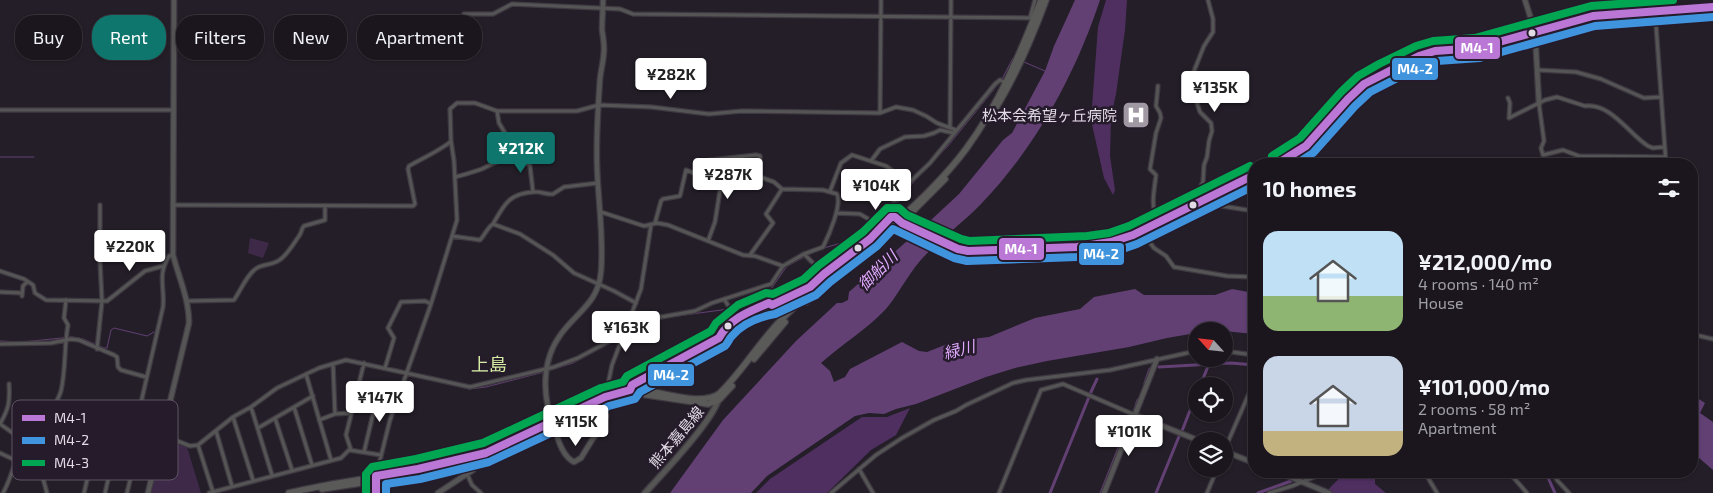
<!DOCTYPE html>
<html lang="en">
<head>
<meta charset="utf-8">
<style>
	:root { --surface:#1b161e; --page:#241f27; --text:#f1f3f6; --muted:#a09fa4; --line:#39353c; --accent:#0f766e }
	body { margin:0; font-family:"Exo 2","Noto Sans JP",sans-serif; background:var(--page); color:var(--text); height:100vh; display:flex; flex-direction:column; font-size:19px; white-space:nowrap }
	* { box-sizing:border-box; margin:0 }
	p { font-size:16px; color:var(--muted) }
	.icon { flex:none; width:28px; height:28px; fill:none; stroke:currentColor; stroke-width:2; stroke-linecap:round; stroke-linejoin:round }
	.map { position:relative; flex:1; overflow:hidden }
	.side { position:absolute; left:1248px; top:158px; width:450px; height:320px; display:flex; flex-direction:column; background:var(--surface); border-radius:20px; box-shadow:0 1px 4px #0004,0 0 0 1px var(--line) }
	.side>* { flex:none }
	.banner { position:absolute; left:15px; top:15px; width:475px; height:45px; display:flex; gap:10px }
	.needle { width:32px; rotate:297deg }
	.controls { position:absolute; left:1188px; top:322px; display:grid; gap:10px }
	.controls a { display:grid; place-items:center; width:45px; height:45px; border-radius:50%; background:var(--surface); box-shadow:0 1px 4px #0004,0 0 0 1px var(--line); font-size:25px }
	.price { position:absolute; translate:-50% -42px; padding:0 11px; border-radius:5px; background:#fff; color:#222; font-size:16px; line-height:32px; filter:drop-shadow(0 1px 2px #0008) }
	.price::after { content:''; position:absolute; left:50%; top:30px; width:15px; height:11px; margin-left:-8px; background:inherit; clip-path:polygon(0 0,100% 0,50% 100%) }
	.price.active { background:var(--accent); color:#fff }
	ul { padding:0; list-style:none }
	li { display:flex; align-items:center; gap:15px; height:125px; padding:0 15px }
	li span { display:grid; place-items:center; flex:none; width:140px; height:100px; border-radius:15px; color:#555 }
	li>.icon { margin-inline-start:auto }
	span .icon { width:60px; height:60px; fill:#fffc; stroke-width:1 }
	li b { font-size:21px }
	h2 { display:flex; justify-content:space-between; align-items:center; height:60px; padding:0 15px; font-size:21px }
	.pill { padding:0 18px; border-radius:20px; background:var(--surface); box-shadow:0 1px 4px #0004,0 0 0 1px var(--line); font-size:18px; line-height:45px }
	.pill.active { background:var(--accent); color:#fff }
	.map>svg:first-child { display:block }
</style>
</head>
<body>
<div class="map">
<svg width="1713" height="493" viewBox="0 0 1713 493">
	<rect width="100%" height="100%" fill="#241e28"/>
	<!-- green -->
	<path fill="#3e2949" d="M250,238L269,243L263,258L248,253Z
		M163,440L187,447L201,493H150Z"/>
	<!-- forest -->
	<path fill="#4f2f60" d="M1106,0H1127L1125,30L1116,94L1111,117L1110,156L1115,190L1113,195L1104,178L1091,120L1098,27Z
		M910,408L896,435L871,450L827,493H756L770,479L862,417H887Z
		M1346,471H1375V484L1386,493H1325Z"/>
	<!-- water -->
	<path fill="#624074" d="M1075,0H1100C1075,75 1036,147 981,204C962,224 938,240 920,261C907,276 898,295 885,310C866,330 841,345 821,363L830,371L834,382L845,377L850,369L902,342L919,351L927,352L955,341L989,337L1035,318L1080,309L1094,297L1135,289L1144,295H1215L1232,289L1254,293V334L1224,331H1196V333L1167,338L1129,347L1047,361L1015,368L986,377L916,404L896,409L884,414L869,413L855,416L767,476L751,493H670L723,420L796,341L837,303H842L848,300L849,292L931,220L959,194L1003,140L1012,133L1045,71L1054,46Z
		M1691,394L1705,403L1700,413L1713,422V470L1691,451Z"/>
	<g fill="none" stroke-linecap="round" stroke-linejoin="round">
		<!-- stream -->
		<path stroke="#624074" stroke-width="1" d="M1024,62L1045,71
			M1002,79L1013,58L1015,59
			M0,157H34
			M824,248L869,235L881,224L915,180L947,147L1000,82
			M732,308L771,289L787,266L818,250
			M625,336L662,318L729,309
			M0,341L22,342L72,337L83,339L104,348H107L111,330L114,328L147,336L154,332
			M548,371L573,363L621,337
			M419,377L469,389L486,387L544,372"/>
		<!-- canal -->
		<path stroke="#624074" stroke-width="3" d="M1159,367L1231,363L1254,365
			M1145,383L1150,369
			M1200,386L1209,364
			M1090,394L1097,379
			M1134,412L1138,400
			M1182,431L1196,395
			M1545,471L1555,493
			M1050,493L1089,397
			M1101,493L1132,415
			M1156,493L1180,434
			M1258,493L1291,481L1298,471"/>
		<defs>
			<path id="street" d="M1646,11L1648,0
				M1655,11L1666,164
				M464,14H493L512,4L620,9L633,14L1034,18
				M1030,18L1035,0
				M1538,70L1576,72L1601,79L1644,98L1661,97
				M1158,86L1156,106L1160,113L1161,118L1156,133L1150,169L1156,175C1154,194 1150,204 1158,223
				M1508,98L1510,103L1509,118L1545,100L1557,97L1585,106C1611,103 1629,134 1648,146L1653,148L1664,147
				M1539,104L1544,141L1541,148L1543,155L1563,150L1579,156L1665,157
				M0,110H174
				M497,111L499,123L505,133V158
				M880,113L881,0
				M950,128L951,0
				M871,161L880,149L905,137L924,136L934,133L940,130L954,133
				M455,177C464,175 473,172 482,169C497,162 515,150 530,166L533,192
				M830,191L841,163L852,155L886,166L909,183
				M1209,197L1215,205L1254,211
				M173,205L413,206L415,204L408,169L409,166C421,159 441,150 450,142
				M1191,205L1203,182L1204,165L1207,157L1209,141L1212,131L1211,123L1200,112L1197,103V90L1192,76L1204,46L1213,32V19L1208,0
				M601,212L644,226L657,223L668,225L743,255L755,256L783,266
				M836,213L860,214L877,224L909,183L930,163L995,84L1000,80L1006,83
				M655,223L661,201L663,199L680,196L686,170L721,184L715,222L708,241
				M493,224L520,234L553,255L574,273L614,291L636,303
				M1141,231L1154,248L1166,256L1174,267L1227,276L1254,277
				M452,236L480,240C485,235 487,228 493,224C504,205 509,193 534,192C540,191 547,195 553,194L564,187L598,183
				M804,254L824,274
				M750,255L773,223L766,214L782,189
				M0,271L24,279L33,285L35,293L46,300L107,301L145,271L163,266
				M0,292L22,293
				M22,296L23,286L27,282
				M724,299L737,319
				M188,301L234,300C241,290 247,274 257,268C265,263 274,266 282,258C289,252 294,243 299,236C302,232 301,229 304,226L325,220V207
				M1691,334L1713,339
				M719,336C726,320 753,309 769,303L771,304
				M0,344L51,343L71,339L79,340L114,355L117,357L118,367L121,370L146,377
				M97,349L102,301L100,262V205
				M1224,351L1254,355
				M333,364L335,414
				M385,368L394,338L388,328L401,302L425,301L431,304
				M306,374L331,460
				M360,384L400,395
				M605,398L612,365L641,289L651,225
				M251,407L272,475
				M294,407L312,465
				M233,417L253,480
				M275,418L292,470
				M319,420L335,414L351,413
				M0,424C9,408 10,402 9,384
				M0,424L27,443
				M60,424C58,421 56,417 55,413C53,405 59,398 61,391C66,369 64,347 68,325L64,318L66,300
				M258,428L313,396
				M216,431L232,486
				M132,434L139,443
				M30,443L37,457L47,493
				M139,443L161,438L175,440L190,446L198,445L233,417L251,407L277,388L319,368L346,360L470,387L554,367L578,358L647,321L661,317L695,311L712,303L771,284L783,266L804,254L823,247C829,235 842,205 837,194L823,190L782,189L774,182L760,177C757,169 761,163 760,156L756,155L710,160L708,161L703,175
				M198,445L213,492
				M351,450L346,435L364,363
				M1224,451L1254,382
				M364,452L379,389
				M0,453L15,460
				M859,469L873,493
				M1424,471L1437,493
				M1506,471L1513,477L1527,493
				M1552,471L1557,480L1569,493
				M89,473L63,474L61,454L93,451
				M467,474L472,485L481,493
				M376,476L390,420L431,304L457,220L454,161L451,141L450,109L457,103H475L497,111H577L599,105L651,107L709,114L742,111L880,113L896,107L913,110L926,116L937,123L956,130
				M1291,477L1295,471
				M3,493C13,475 13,460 27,443C32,441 34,435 39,433C47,431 54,432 60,427V424L93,416L97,413L137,420
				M84,493L95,447L115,450
				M105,493L115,450L132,434L137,420L163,307C165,286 157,276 169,256L173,255
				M127,493L139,443
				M209,493L341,458L349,450L381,455
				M831,493L876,455L902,438L934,420L956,411L966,405L1013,383L1026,380L1110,370L1196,351
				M999,493L1041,390L1063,384L1135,415
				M1207,493L1217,469
				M1269,493L1292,486L1329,471"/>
			<path id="secondary" d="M603,0C603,10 602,20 602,30C603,36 604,43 604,49C604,59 601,69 600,79C598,107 596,137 597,166C598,201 604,236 601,272C598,303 578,311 561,334C541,361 542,396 554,427C558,439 562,456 574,462L581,458L592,440L603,425L606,416
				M1525,0L1535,32L1539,104
				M1277,164L1306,146L1348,99L1364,84L1383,73L1419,56L1435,51L1477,48L1593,16L1713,7
				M1133,235L1254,175
				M630,391L632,385L684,359L773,303L810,287L824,274L870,239L891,217H895L898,220
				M1135,415L1200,441
				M1224,451L1254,463
				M1276,471L1329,493
				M375,479L376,493
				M148,493L189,323C189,299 179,278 173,255L174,0
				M438,493L473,470L476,466L477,460
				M1104,493L1157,359"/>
			<path id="primary" d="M899,223V225L942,245L968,251L1086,246L1118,242L1133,235
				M645,493C662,474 715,419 719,397"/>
			<path id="highway" d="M994,111C1016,76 1032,38 1046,0
				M863,257L899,225L945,179
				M806,302L855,263
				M754,359L785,322
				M622,395L641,394L708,404L719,400L732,386
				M322,489L412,475L477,461L504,450L614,398
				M289,493C353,477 422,475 485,453C520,441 552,422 585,407C597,401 609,394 623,391C653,385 695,409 719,394C744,370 760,340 785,316C812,289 845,268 873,243C905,214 940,184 966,149C999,104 1021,52 1041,0"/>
		</defs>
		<!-- street casing -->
		<use href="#street" stroke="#3f3942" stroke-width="5.5"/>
		<!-- secondary casing -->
		<use href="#secondary" stroke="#3f3942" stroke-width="7"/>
		<!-- primary casing -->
		<use href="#primary" stroke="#3f3942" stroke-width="8"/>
		<!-- highway casing -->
		<use href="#highway" stroke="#3f3942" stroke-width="8"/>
		<!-- street -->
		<use href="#street" stroke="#565555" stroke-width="3"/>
		<!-- secondary -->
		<use href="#secondary" stroke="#555" stroke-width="4.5"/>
		<!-- primary -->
		<use href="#primary" stroke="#555553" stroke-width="5"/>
		<!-- highway -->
		<use href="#highway" stroke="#5a5b58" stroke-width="5.5"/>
		<defs>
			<path id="bus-1" d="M1277,164L1306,146L1348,99L1364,84L1419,56L1435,51L1477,48L1593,16L1713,7
				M376,493V476L418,469L486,453L605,397L630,390L632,385L719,338C729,319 750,311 769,303L772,305L810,287L824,274L870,239L891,217H895L902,223L958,249L968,251L1077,247L1111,242L1133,235L1254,175"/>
			<path id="bus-2" d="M1296,164L1313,153L1355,106L1370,92L1423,65L1437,61L1480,58L1595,26L1713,17
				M386,493V484L420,479L489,462L609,406L635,399L640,392L725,346C728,343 729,339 732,336C743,323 759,317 775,314L816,295L830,282L877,246L893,229L954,258L967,261L1077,257L1114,252L1137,244L1254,186"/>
			<path id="bus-3" d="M1272,156L1300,138L1341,92L1358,76L1379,64L1416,46L1433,41L1475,38L1591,6L1673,0
				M366,493V474L372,467L416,459L483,443L601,388L623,382L627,376L711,331L716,323L738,305L766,293L773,294L804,279L818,266L863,232L887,208H899L907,215L961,239L969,241L1087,236L1109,233L1129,226L1250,166"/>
		</defs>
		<!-- bus-1 casing -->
		<use href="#bus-1" stroke="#251b2b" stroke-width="11"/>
		<!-- bus-2 casing -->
		<use href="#bus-2" stroke="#251b2b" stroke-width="11"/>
		<!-- bus-3 casing -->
		<use href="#bus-3" stroke="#251b2b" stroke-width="11"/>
		<!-- bus-1 -->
		<use href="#bus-1" stroke="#ba77d6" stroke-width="8"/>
		<!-- bus-2 -->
		<use href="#bus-2" stroke="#4094de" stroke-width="8"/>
		<!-- bus-3 -->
		<use href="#bus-3" stroke="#00a651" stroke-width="8"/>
	</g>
	<!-- icons -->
	<defs>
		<symbol id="hospital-square" viewBox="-11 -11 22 22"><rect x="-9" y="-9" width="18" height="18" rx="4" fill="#a099a3" stroke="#251b2b"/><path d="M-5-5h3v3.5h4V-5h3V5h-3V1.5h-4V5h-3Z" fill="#fff"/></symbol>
	</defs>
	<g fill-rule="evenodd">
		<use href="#hospital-square" x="1120" y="99" width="32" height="32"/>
	</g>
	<!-- markers -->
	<g fill="#e2dbe5" stroke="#251b2b" stroke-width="2">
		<circle cx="1532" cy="33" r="4.5"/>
		<circle cx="1193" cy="205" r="4.5"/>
		<circle cx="858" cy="248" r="4.5"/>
		<circle cx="728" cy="326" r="4.5"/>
	</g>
	<g text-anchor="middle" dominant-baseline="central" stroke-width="5" stroke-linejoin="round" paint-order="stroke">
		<!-- poi labels -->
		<g font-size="15" fill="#e2dbe5" stroke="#251b2b" text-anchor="end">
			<text x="1117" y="115">松本会希望ヶ丘病院</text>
		</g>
		<!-- street labels -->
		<g font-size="15" fill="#e2dbe5" stroke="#251b2b">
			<text transform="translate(676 437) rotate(-50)">熊本嘉島線</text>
		</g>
		<!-- water labels -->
		<g font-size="16" font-style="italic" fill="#e1aafe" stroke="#251b2b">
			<text transform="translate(877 270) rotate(-45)">御船川</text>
			<text transform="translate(959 349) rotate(-14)">緑川</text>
		</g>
		<!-- quarter labels -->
		<g font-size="18" fill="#d6eea3" stroke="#251b2b">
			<text x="489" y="364">上島</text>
		</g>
	</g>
	<!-- legend -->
	<rect x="12" y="400" width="166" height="80" rx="8" fill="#251b2b" stroke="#5e5563" stroke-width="1"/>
	<rect x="22" y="415" width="23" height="6" fill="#ba77d6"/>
	<rect x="22" y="437" width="23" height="7" fill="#4094de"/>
	<rect x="22" y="460" width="23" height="6" fill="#00a651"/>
	<g font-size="14" fill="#e2dbe5">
		<text x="54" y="423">M4-1</text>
		<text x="54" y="445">M4-2</text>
		<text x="54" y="468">M4-3</text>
	</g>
	<g stroke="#251b2b" stroke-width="2">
		<rect x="1454" y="36" width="47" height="24" rx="5" fill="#ba77d6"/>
		<rect x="1391" y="57" width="48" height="24" rx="5" fill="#4094de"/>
		<rect x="998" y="237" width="47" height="24" rx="5" fill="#ba77d6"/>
		<rect x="1078" y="242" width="47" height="24" rx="5" fill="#4094de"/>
		<rect x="647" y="363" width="48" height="24" rx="5" fill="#4094de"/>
	</g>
	<g font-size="14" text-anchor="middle" font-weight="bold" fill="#fff">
		<text x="1477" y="53">M4-1</text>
		<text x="1415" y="74">M4-2</text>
		<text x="1021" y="254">M4-1</text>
		<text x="1101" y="259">M4-2</text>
		<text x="671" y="380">M4-2</text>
	</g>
</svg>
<div class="controls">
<a><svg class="needle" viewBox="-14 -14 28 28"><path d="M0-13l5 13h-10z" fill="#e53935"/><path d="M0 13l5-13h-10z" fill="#a09fa4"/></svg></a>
<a><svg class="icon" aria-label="locate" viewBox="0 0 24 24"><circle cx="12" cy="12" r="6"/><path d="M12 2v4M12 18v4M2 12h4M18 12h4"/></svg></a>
<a><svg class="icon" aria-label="layers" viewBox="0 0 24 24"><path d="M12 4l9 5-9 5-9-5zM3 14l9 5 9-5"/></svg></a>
</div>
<b class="price" style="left:671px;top:100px">¥282K</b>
<b class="price" style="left:1215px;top:113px">¥135K</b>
<b class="price active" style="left:521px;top:174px">¥212K</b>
<b class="price" style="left:728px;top:200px">¥287K</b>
<b class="price" style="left:876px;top:211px">¥104K</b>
<b class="price" style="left:130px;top:272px">¥220K</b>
<b class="price" style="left:626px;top:353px">¥163K</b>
<b class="price" style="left:380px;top:423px">¥147K</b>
<b class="price" style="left:576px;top:447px">¥115K</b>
<b class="price" style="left:1129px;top:457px">¥101K</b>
<div class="banner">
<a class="pill">Buy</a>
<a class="pill active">Rent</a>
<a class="pill">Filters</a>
<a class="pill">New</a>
<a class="pill">Apartment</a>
</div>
<section class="side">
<h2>10 homes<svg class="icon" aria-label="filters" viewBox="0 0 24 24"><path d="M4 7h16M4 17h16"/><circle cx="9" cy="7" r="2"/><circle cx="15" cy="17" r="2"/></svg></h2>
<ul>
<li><span style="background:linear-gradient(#bfe0f5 65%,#8fb573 0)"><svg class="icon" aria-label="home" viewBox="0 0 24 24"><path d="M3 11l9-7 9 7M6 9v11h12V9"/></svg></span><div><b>¥212,000/mo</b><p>4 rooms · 140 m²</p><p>House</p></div></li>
<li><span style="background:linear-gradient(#c9d6e8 75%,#c2b280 0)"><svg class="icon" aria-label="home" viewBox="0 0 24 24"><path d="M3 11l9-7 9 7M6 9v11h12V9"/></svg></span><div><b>¥101,000/mo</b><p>2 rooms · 58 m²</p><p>Apartment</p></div></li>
</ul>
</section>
</div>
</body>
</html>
